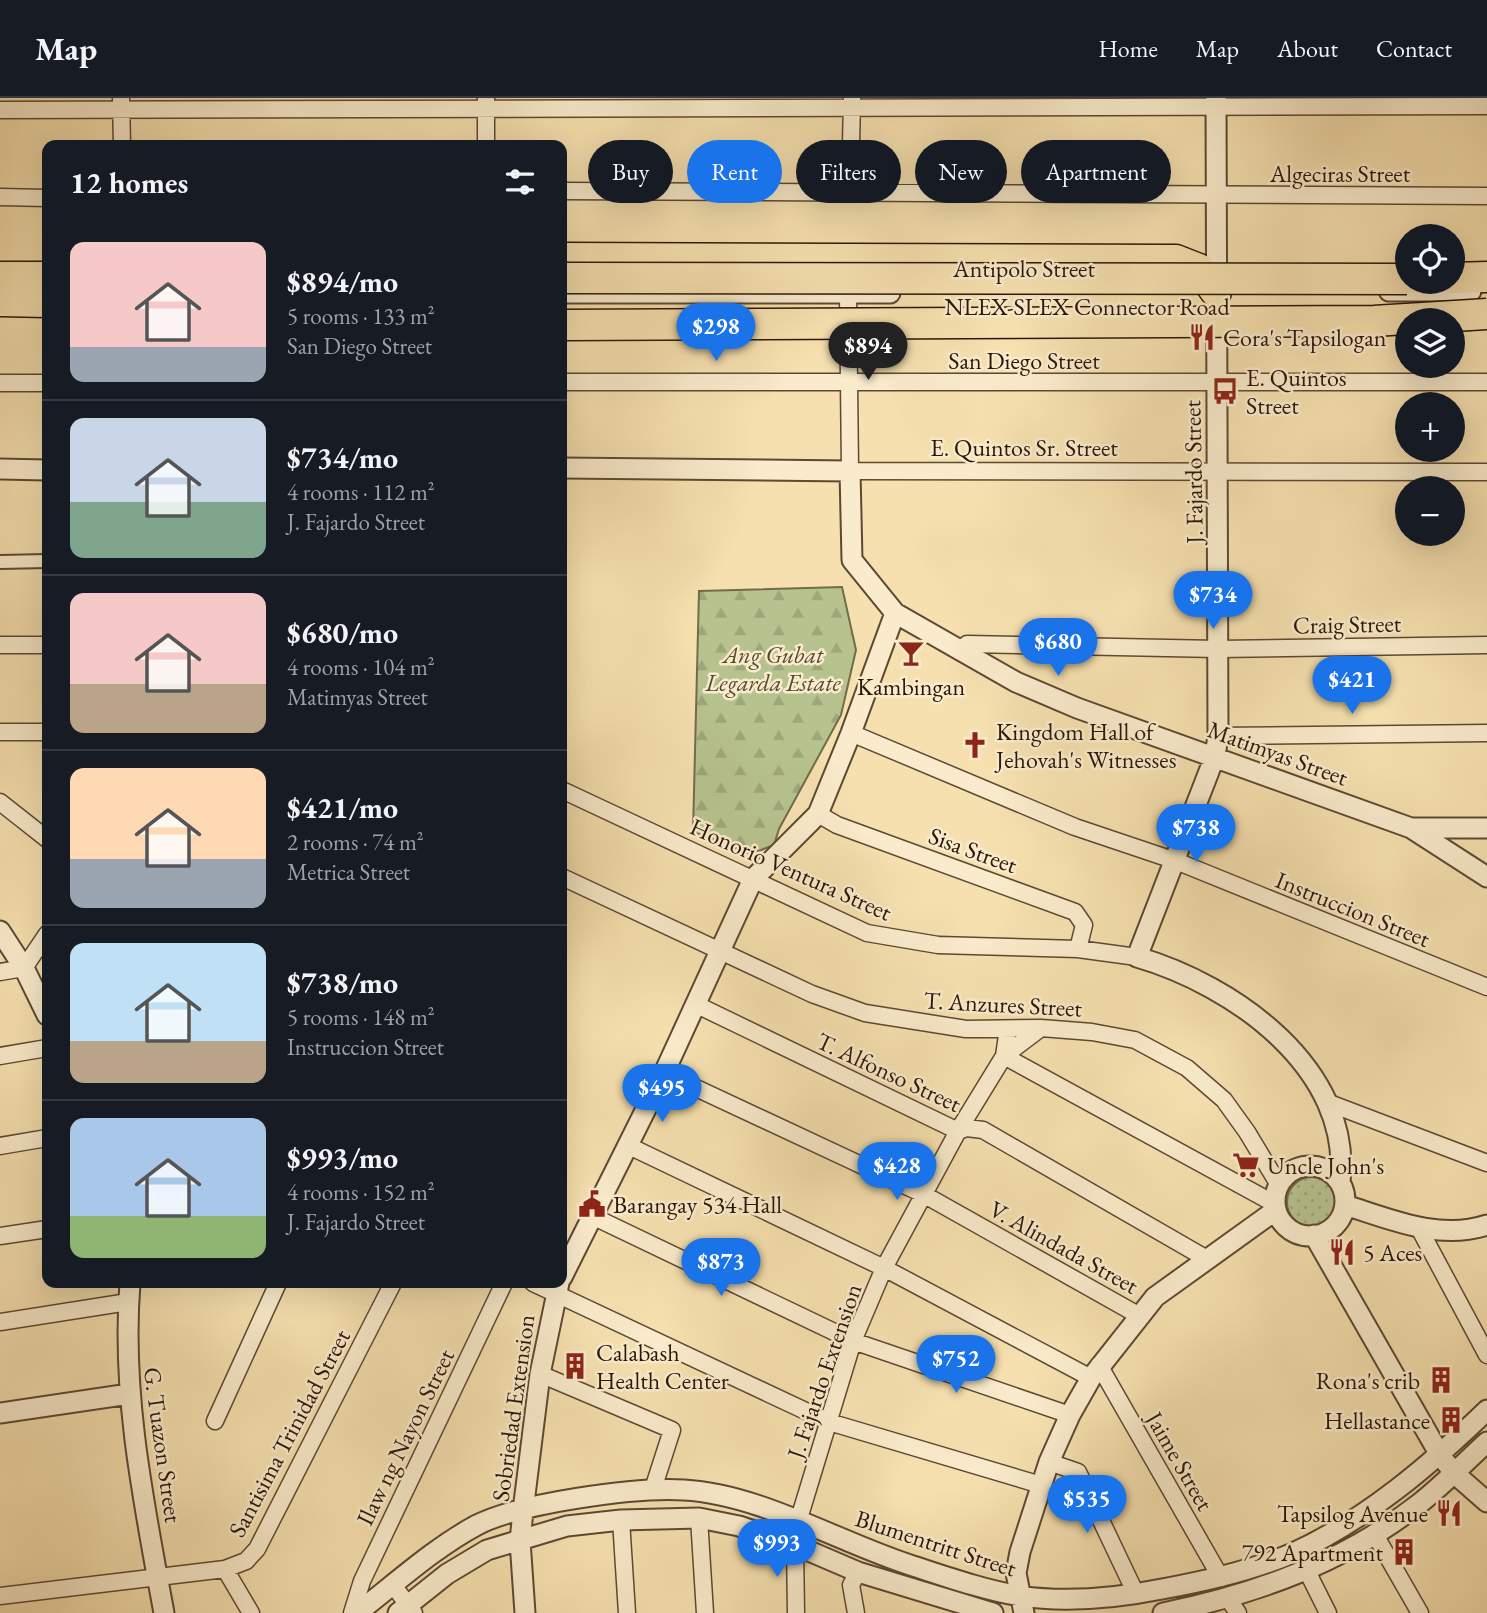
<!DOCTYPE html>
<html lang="en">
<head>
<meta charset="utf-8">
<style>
	:root { --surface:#171b24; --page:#20242c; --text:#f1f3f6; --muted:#9ea1a6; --line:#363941; --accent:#1a73e8 }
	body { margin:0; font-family:"EB Garamond",serif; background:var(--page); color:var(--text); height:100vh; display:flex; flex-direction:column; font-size:26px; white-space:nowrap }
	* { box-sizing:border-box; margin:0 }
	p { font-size:23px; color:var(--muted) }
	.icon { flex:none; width:38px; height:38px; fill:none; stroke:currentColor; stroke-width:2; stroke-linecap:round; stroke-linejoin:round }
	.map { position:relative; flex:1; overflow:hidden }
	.drawer { position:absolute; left:42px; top:42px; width:525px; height:1148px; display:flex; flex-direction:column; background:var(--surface); border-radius:14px; box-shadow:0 7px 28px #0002 }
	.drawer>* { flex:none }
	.hud { position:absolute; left:588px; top:42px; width:665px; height:63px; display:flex; gap:14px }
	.buttons { position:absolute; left:1395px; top:126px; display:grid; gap:14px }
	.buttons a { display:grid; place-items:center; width:70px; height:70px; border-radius:50%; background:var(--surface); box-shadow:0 7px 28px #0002; font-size:35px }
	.price { position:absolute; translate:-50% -60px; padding:0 16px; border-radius:24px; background:var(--accent); color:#fff; font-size:23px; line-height:46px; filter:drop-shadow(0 2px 4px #0008) }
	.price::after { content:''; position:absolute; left:50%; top:42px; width:21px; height:16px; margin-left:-10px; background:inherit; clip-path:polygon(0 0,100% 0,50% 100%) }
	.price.selected { background:#222; color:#fff }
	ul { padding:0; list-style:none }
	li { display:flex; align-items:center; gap:21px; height:175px; padding:0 28px }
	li+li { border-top:2px solid var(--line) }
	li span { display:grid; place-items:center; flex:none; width:196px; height:140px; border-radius:14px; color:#555 }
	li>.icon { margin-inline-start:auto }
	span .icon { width:84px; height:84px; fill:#fffc; stroke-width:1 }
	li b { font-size:30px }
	h2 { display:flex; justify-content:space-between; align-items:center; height:84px; padding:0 28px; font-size:30px }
	.pill { padding:0 24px; border-radius:32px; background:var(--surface); box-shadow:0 7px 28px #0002; font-size:24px; line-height:63px }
	.pill.selected { background:var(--accent); color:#fff }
	header { display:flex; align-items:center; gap:42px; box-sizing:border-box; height:98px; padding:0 35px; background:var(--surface); border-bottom:2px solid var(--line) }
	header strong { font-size:33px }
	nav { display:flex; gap:38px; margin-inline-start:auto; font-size:24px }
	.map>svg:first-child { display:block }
</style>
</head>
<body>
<header>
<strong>Map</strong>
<nav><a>Home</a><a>Map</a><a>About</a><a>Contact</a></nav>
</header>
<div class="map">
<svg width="1487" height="1515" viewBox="0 0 1487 1515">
	<defs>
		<pattern id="forest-firs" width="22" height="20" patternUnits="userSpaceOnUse" patternTransform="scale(1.75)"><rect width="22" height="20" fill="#b7c38f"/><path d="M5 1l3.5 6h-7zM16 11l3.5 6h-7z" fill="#9ea77a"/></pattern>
		<pattern id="park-dots" width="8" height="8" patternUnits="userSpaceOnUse" patternTransform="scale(1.75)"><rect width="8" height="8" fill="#b7c38f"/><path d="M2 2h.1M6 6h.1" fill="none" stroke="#9ea77a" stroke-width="1.8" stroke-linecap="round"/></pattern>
	</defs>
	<rect width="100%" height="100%" fill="#f6e0af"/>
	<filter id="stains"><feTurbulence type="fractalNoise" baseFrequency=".00286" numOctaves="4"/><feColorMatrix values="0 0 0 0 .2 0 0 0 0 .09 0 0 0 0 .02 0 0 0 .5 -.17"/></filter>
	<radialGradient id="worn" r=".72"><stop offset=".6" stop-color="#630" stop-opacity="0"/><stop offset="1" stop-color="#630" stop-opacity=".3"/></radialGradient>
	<!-- forest -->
	<path fill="url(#forest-firs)" stroke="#716c4c" stroke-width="2" d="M842,489L856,552L841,617L779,731L774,747L751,756L693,734L699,493Z"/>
	<!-- park -->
	<path fill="url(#park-dots)" stroke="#716c4c" stroke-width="2" d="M1287 1104a25 25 0 1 1 50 0a25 25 0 1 1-50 0Z"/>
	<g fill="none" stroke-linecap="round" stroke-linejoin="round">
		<defs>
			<path id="pedestrian" d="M0,464L47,463"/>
			<path id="minor" d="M121,0L122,47
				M0,12L1487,8
				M486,47V1
				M562,93L1487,98
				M850,94L852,0
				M0,99L47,100
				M848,195L850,373L1487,374
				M562,284H1487
				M0,285H47
				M0,547H47
				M959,553L967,546L1218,551L1487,547
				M0,634H47
				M851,635L1075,729L1176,763L1487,889
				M1218,638L1487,635
				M562,692L867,835L938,847L1078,851L1137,859
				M0,704L47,741
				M818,716L837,727L1075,814L1084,827L1078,851
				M562,779L812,896L865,915L966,931L1041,930L1092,934L1135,942L1187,970L1224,1002L1247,1034L1279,1087
				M0,874L24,870L47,836
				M695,906L958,1033L967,1030L983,1032L1207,1161
				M1041,930L1004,958L1275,1106
				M0,958L47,950
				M664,975L923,1096L1138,1217
				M1329,1005L1487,1065
				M0,1048L47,1040
				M629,1048L884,1170L1091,1280
				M592,1118L853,1243L1070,1317
				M1419,1130L1487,1257
				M0,1138L47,1131
				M533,1185L829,1324L1041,1387
				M0,1224L128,1204
				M1099,1267L1221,1480
				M540,1276L672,1332L653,1391
				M215,1323L278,1185
				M1049,1364L1078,1374L1136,1496
				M699,1420L705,1515
				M621,1422L627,1515
				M1374,1435L1420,1515
				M225,1471L251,1515
				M1307,1473L1328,1515
				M393,1487L414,1515
				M0,1498L225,1471L246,1463L257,1451L393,1185
				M1229,1502L1238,1515
				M352,1515L362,1483L504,1185
				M796,1515L795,1447L798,1424L853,1243L884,1170L958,1033L1004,958L1008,931
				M856,1515L851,1487L858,1474"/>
			<path id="tertiary" d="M1216,0L1218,638L1215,658L1137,859C1234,887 1353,971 1340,1084
				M1389,193H1471
				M562,195H890
				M562,370L850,373L852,462L895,515L851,635L818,716L753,781L664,975L562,1179
				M0,371L47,372
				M895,515L1016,584L1077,610L1411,730L1487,779
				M1412,730H1487
				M0,833L24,870L47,917
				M1275 1103a35 35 0 1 1 70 0a35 35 0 1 1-70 0Z
				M1345,1107C1390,1121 1439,1143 1487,1127
				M1314,1137L1440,1357L1454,1375L1487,1404
				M130,1185C121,1296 144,1406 164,1515
				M0,1315L129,1296
				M357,1515C396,1485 434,1450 477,1427C520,1405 635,1389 684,1392C760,1396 840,1445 913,1468C947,1479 984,1492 1020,1498C1067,1505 1117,1500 1162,1491C1207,1483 1251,1473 1293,1455C1366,1422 1430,1367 1487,1312
				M398,1515L447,1476L487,1452L567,1428L621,1422L699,1420L739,1428L795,1447L858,1474L993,1515
				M525,1515L520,1443L523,1413L540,1276L559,1185
				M1024,1515L1016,1475L1020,1454L1049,1364L1070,1317L1091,1280L1155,1199L1276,1112
				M1163,1515C1256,1496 1345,1464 1420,1405C1444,1386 1465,1364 1487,1344"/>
			<path id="motorway" d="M562,160L1176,162L1199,171L1216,194
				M0,179H47
				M1452,180L1487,179
				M0,203L47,204"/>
		</defs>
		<!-- pedestrian casing -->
		<use href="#pedestrian" stroke="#5e4832" stroke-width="16"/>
		<!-- minor casing -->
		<use href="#minor" stroke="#5e4832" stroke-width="19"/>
		<!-- tertiary casing -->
		<use href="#tertiary" stroke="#5e4832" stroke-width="23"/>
		<!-- motorway casing -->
		<use href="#motorway" stroke="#2b1608" stroke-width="33"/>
		<!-- pedestrian -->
		<use href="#pedestrian" stroke="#f9ebcb" stroke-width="12"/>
		<!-- minor -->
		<use href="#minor" stroke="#f9ebcb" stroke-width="16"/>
		<!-- tertiary -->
		<use href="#tertiary" stroke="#f9ebcb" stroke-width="19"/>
		<!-- motorway -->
		<use href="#motorway" stroke="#f6e0af" stroke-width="30"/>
		<defs>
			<path id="motorway-bridge" d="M562,180L1407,181
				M562,227L1374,223L1487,216"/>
		</defs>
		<!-- motorway-bridge casing -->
		<use href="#motorway-bridge" stroke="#2b1608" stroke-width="33" stroke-linecap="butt"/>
		<!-- motorway-bridge -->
		<use href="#motorway-bridge" stroke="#f6e0af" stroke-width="30"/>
	</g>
	<!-- icons -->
	<defs>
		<symbol id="restaurant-bare" viewBox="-9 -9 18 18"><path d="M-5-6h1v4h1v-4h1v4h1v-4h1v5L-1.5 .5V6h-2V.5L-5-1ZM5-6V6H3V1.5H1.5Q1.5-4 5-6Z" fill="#8f2418" stroke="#f9ebcb" stroke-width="2.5" paint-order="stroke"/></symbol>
		<symbol id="bus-bare" viewBox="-9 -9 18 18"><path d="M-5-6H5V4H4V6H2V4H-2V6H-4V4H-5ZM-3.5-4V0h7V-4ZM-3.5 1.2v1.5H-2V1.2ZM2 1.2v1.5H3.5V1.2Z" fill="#8f2418" stroke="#f9ebcb" stroke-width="2.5" paint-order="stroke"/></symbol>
		<symbol id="bar-bare" viewBox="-9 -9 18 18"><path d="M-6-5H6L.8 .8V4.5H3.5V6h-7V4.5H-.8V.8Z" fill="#8f2418" stroke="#f9ebcb" stroke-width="2.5" paint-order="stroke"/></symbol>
		<symbol id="church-bare" viewBox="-9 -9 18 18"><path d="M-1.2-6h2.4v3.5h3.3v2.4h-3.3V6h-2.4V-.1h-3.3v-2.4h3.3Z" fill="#8f2418" stroke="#f9ebcb" stroke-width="2.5" paint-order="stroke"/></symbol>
		<symbol id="supermarket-bare" viewBox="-9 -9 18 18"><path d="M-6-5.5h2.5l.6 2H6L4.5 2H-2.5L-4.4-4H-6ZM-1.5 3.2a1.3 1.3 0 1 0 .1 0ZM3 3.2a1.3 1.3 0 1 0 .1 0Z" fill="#8f2418" stroke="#f9ebcb" stroke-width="2.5" paint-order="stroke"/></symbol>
		<symbol id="civic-bare" viewBox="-9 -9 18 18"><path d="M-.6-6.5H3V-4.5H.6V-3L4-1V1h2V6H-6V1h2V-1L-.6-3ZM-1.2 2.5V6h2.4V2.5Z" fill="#8f2418" stroke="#f9ebcb" stroke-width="2.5" paint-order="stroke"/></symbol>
		<symbol id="building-bare" viewBox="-9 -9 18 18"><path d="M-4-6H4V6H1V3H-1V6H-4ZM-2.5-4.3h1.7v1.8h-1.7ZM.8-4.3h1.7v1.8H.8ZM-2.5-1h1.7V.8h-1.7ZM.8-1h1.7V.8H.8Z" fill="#8f2418" stroke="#f9ebcb" stroke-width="2.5" paint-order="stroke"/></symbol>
	</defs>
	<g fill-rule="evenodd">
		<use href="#restaurant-bare" x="1183" y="220" width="38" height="38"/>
		<use href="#bus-bare" x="1206" y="274" width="38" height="38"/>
		<use href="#bar-bare" x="892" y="536" width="38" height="38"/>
		<use href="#church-bare" x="956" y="628" width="38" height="38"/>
		<use href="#supermarket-bare" x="1227" y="1048" width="38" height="38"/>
		<use href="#civic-bare" x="573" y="1087" width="38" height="38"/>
		<use href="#restaurant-bare" x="1323" y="1135" width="38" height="38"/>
		<use href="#building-bare" x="556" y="1249" width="38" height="38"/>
		<use href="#building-bare" x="1422" y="1263" width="38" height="38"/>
		<use href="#building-bare" x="1432" y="1303" width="38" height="38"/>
		<use href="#restaurant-bare" x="1430" y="1396" width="38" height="38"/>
		<use href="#building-bare" x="1385" y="1435" width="38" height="38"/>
	</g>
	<g text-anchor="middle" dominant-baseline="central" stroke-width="5" stroke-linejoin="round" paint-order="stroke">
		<!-- street labels -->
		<g font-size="24" fill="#2b1608" stroke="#f9ebcb">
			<text x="1340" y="75">Algeciras Street</text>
			<text x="1024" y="170">Antipolo Street</text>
			<text x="1087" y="208">NLEX-SLEX Connector Road</text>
			<text x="1024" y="262">San Diego Street</text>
			<text x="1024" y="349">E. Quintos Sr. Street</text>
			<text transform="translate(1193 374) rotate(-91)">J. Fajardo Street</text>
			<text transform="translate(1347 526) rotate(-1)">Craig Street</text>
			<text transform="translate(1278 655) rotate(20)">Matimyas Street</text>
			<text transform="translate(973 752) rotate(20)">Sisa Street</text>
			<text transform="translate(791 771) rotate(24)">Honorio Ventura Street</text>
			<text transform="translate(1353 811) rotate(22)">Instruccion Street</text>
			<text transform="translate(1003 906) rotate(3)">T. Anzures Street</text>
			<text transform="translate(889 974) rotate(25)">T. Alfonso Street</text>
			<text transform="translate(1064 1149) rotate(29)">V. Alindada Street</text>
			<text transform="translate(824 1273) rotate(-71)">J. Fajardo Extension</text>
			<text transform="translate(513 1310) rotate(-82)">Sobriedad Extension</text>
			<text transform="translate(289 1335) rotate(-62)">Santisima Trinidad Street</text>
			<text transform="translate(405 1339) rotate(-64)">Ilaw ng Nayon Street</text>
			<text transform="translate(163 1347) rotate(82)">G. Tuazon Street</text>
			<text transform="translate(1180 1363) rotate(60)">Jaime Street</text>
			<text transform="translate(936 1445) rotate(18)">Blumentritt Street</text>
		</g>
		<!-- poi labels -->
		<g font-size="24" fill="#2b1608" stroke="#f9ebcb" text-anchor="start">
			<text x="1223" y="239">Cora's Tapsilogan</text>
			<text x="1246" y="279">E. Quintos<tspan x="1246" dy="28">Street</tspan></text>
			<text x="911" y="588" text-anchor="middle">Kambingan</text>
			<text x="996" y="633">Kingdom Hall of<tspan x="996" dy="28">Jehovah's Witnesses</tspan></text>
			<text x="1267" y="1067">Uncle John's</text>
			<text x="613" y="1106">Barangay 534 Hall</text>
			<text x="1363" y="1154">5 Aces</text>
			<text x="596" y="1254">Calabash<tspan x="596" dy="28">Health Center</tspan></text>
			<text x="1420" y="1282" text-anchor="end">Rona's crib</text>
			<text x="1430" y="1322" text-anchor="end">Hellastance</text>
			<text x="1428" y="1415" text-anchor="end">Tapsilog Avenue</text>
			<text x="1383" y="1454" text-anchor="end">792 Apartment</text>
		</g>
		<!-- park labels -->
		<g font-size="24" font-style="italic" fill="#554a30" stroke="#f9ebcb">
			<text x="773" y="556">Ang Gubat<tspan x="773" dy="28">Legarda Estate</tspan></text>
		</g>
	</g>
	<rect width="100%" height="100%" filter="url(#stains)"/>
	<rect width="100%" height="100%" fill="url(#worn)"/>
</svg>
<div class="buttons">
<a><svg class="icon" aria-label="locate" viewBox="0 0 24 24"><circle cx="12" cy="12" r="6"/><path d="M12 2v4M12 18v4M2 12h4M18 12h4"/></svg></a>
<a><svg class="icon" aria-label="layers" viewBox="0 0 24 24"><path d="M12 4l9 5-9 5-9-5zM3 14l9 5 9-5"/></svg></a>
<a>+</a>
<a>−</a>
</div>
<b class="price" style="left:716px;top:265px">$298</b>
<b class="price selected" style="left:868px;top:284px">$894</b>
<b class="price" style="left:1213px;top:533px">$734</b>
<b class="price" style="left:1058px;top:580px">$680</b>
<b class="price" style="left:1352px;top:618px">$421</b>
<b class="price" style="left:1196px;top:766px">$738</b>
<b class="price" style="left:662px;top:1026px">$495</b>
<b class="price" style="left:897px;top:1104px">$428</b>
<b class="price" style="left:721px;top:1200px">$873</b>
<b class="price" style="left:956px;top:1297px">$752</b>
<b class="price" style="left:1087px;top:1437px">$535</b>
<b class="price" style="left:777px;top:1481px">$993</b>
<div class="hud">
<a class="pill">Buy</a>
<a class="pill selected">Rent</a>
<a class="pill">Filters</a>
<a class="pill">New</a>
<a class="pill">Apartment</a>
</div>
<section class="drawer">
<h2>12 homes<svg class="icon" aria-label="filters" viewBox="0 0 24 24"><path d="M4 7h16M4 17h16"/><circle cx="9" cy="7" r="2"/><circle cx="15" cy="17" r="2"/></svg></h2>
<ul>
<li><span style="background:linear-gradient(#f6c9c9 75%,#9aa5b1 0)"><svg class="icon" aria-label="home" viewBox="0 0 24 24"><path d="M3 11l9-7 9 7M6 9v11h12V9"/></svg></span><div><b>$894/mo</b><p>5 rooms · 133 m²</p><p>San Diego Street</p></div></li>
<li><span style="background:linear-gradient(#c9d6e8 60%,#7fa58c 0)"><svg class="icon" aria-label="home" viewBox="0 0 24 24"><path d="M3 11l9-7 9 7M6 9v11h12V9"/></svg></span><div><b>$734/mo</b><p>4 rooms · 112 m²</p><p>J. Fajardo Street</p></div></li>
<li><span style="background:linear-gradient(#f6c9c9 65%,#b9a48a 0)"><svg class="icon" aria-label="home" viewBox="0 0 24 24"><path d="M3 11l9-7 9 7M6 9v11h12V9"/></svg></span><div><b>$680/mo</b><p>4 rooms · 104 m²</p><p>Matimyas Street</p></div></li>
<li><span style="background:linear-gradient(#ffd9b3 65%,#9aa5b1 0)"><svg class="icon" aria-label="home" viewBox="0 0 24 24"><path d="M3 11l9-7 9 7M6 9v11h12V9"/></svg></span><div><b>$421/mo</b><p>2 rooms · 74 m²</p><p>Metrica Street</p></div></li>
<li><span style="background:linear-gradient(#bfe0f5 70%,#b9a48a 0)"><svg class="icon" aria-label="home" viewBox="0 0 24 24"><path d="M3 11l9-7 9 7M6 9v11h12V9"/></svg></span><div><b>$738/mo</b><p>5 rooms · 148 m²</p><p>Instruccion Street</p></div></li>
<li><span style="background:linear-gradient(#a9c7e8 70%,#8fb573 0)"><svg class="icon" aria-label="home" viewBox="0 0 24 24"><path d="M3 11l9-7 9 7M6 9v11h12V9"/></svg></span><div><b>$993/mo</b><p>4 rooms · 152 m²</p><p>J. Fajardo Street</p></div></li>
</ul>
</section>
</div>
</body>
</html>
